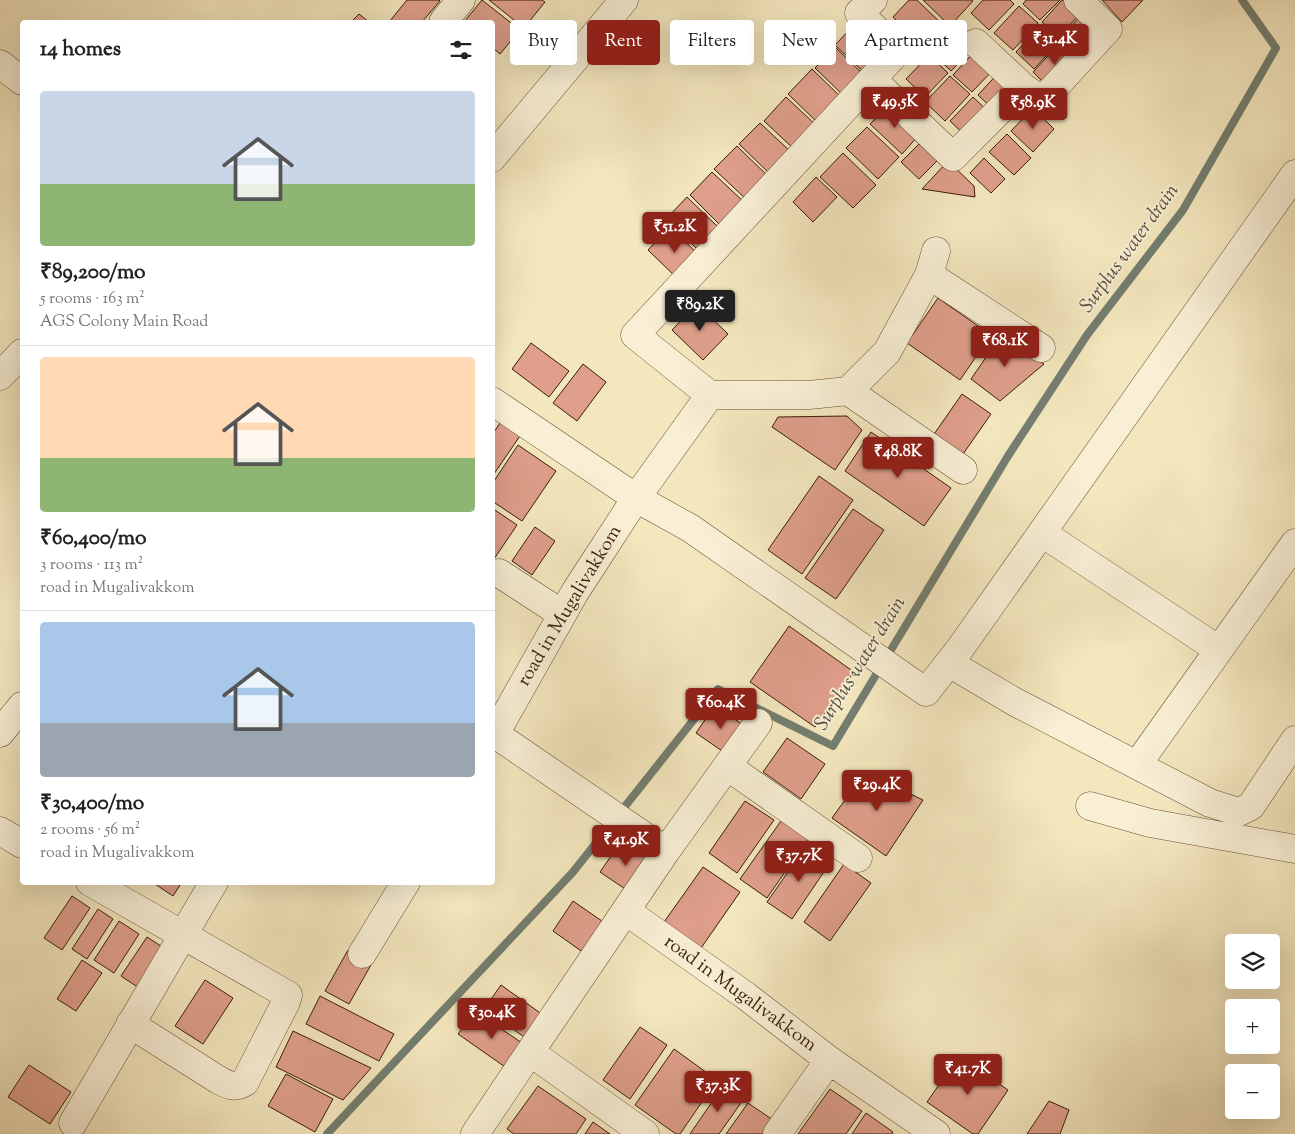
<!DOCTYPE html>
<html lang="en">
<head>
<meta charset="utf-8">
<style>
	:root { --surface:#fff; --page:#f2f2f2; --text:#222; --muted:#767676; --line:#e0e0e0; --accent:#8f2418 }
	body { margin:0; font-family:"Sorts Mill Goudy",serif; background:var(--page); color:var(--text); height:100vh; display:flex; flex-direction:column; font-size:19px; white-space:nowrap }
	* { box-sizing:border-box; margin:0 }
	p { font-size:16px; color:var(--muted) }
	.icon { flex:none; width:28px; height:28px; fill:none; stroke:currentColor; stroke-width:2; stroke-linecap:round; stroke-linejoin:round }
	.map { position:relative; flex:1; overflow:hidden }
	.side { position:absolute; left:20px; top:20px; width:475px; height:865px; display:flex; flex-direction:column; background:var(--surface); border-radius:5px; box-shadow:0 5px 20px #0002 }
	.side>* { flex:none }
	.banner { position:absolute; left:510px; top:20px; width:475px; height:45px; display:flex; gap:10px }
	.fabs { position:absolute; left:1225px; top:934px; display:grid; gap:10px }
	.fabs a { display:grid; place-items:center; width:55px; height:55px; border-radius:5px; background:var(--surface); box-shadow:0 5px 20px #0002; font-size:25px }
	.price { position:absolute; translate:-50% -42px; padding:0 11px; border-radius:5px; background:var(--accent); color:#fff; font-size:16px; line-height:32px; filter:drop-shadow(0 1px 2px #0008) }
	.price::after { content:''; position:absolute; left:50%; top:30px; width:15px; height:11px; margin-left:-8px; background:inherit; clip-path:polygon(0 0,100% 0,50% 100%) }
	.price.active { background:#222; color:#fff }
	ul { padding:0; list-style:none }
	li { display:grid; align-content:center; gap:10px; height:265px; padding:0 20px }
	li+li { border-top:1px solid var(--line) }
	li span { display:grid; place-items:center; height:155px; border-radius:5px; color:#555 }
	li>.icon { margin-inline-start:auto }
	span .icon { width:90px; height:90px; fill:#fffc; stroke-width:1 }
	li b { font-size:21px }
	h2 { display:flex; justify-content:space-between; align-items:center; height:60px; padding:0 20px; font-size:21px }
	.pill { padding:0 18px; border-radius:5px; background:var(--surface); box-shadow:0 5px 20px #0002; font-size:18px; line-height:45px }
	.pill.active { background:var(--accent); color:#fff }
	.map>svg:first-child { display:block }
</style>
</head>
<body>
<div class="map">
<svg width="1295" height="1134" viewBox="0 0 1295 1134">
	<rect width="100%" height="100%" fill="#f4e7be"/>
	<filter id="stains"><feTurbulence type="fractalNoise" baseFrequency=".004" numOctaves="4"/><feColorMatrix values="0 0 0 0 .2 0 0 0 0 .09 0 0 0 0 .02 0 0 0 .5 -.17"/></filter>
	<radialGradient id="worn" r=".72"><stop offset=".6" stop-color="#630" stop-opacity="0"/><stop offset="1" stop-color="#630" stop-opacity=".3"/></radialGradient>
	<g fill="none" stroke-linecap="round" stroke-linejoin="round">
		<!-- stream -->
		<path stroke="#747e70" stroke-width="8" d="M327,1134L573,872L718,689L833,746L1008,456L1087,335L1183,210L1276,48L1242,0"/>
	</g>
	<!-- building -->
	<path fill="#df9f8b" stroke="#391d09" d="M407,0H439L440,1L422,22H389Z
		M482,0L520,30L500,54L492,47V22H464Z
		M489,0H542L545,2L524,28Z
		M909,0H917L946,28L926,49L893,17Z
		M923,0H972L973,1L950,26Z
		M983,0H1010L1014,4L989,30L971,13Z
		M1026,0H1060L1040,20L1023,4Z
		M1062,0H1067L1081,13L1058,37L1042,22Z
		M1102,0H1143L1122,22Z
		M1019,6L1038,23L1013,50L994,33Z
		M1083,13L1103,32L1079,57L1059,39Z
		M359,14L369,22H351Z
		M856,23L888,55L868,76L835,45Z
		M1040,26L1058,43L1034,69L1016,52Z
		M954,32L972,49L951,71L933,54Z
		M1059,44L1077,61L1050,89L1033,72Z
		M835,47L866,77L846,98L815,68Z
		M976,50L995,68L972,92L953,75Z
		M929,55L948,73L925,97L906,79Z
		M812,69L843,99L819,124L788,94Z
		M1001,70L1019,87L996,112L978,95Z
		M950,76L970,94L945,121L925,102Z
		M786,97L818,127L795,150L764,121Z
		M973,97L992,115L969,139L950,121Z
		M889,105L919,135L902,154L870,124Z
		M1033,108L1054,129L1033,152L1011,131Z
		M760,123L792,153L771,175L739,144Z
		M867,127L899,157L878,179L846,148Z
		M1007,134L1031,158L1014,175L989,152Z
		M923,140L941,157L919,179L901,162Z
		M737,146L771,179L749,202L714,169Z
		M843,153L876,185L853,208L820,177Z
		M984,158L1005,179L991,193L970,173Z
		M948,161L974,186L975,197L922,189Z
		M712,172L745,203L722,227L690,195Z
		M816,177L837,197L813,222L793,202Z
		M687,197L718,227L697,249L666,219Z
		M670,227L702,258L680,281L648,250Z
		M938,298L991,335L960,380L907,343Z
		M697,304L728,334L703,360L672,330Z
		M1002,334L1044,364L1000,401L971,379Z
		M531,343L569,371L549,397L512,369Z
		M583,364L606,382L577,421L553,403Z
		M962,394L991,414L961,457L932,437Z
		M847,416L862,430L835,470L772,427L778,417Z
		M502,420L522,433L494,474L492,435Z
		M871,432L951,488L924,526L845,471Z
		M518,445L556,471L522,521L492,501V484Z
		M819,476L853,500L802,574L768,550Z
		M492,508L517,525L492,562Z
		M853,509L884,530L836,599L805,578Z
		M535,527L555,541L532,575L512,561Z
		M789,626L854,672L815,727L750,682Z
		M715,705L747,728L728,755L696,733Z
		M787,738L825,764L801,799L763,772Z
		M865,772L923,800L886,856L832,818Z
		M745,801L774,820L737,873L709,853Z
		M781,821L808,839L767,898L740,879Z
		M622,840L653,862L631,893L600,872Z
		M806,846L830,863L792,919L767,902Z
		M844,864L871,883L830,941L804,922Z
		M703,867L740,892L699,951L662,925Z
		M152,882H182L173,896Z
		M72,896L90,908L62,950L44,938Z
		M573,901L612,928L591,958L553,931Z
		M98,909L113,919L87,959L72,949Z
		M119,921L139,934L114,973L94,960Z
		M147,937L167,950L142,990L121,976Z
		M348,950L372,963L349,1004L325,991Z
		M82,960L102,973L76,1011L57,999Z
		M205,980L233,998L203,1044L175,1026Z
		M501,985L543,1015L527,1039L484,1009Z
		M320,996L394,1034L379,1061L306,1024Z
		M475,1011L525,1045L508,1069L458,1034Z
		M640,1027L667,1045L630,1099L603,1080Z
		M293,1031L371,1068L343,1100L276,1067Z
		M674,1049L717,1080L680,1134H676L635,1105Z
		M959,1056L1008,1090L978,1134H973L927,1102Z
		M29,1065L71,1092L50,1124L8,1097Z
		M286,1074L333,1099L315,1132L268,1106Z
		M538,1086L586,1119L576,1134H514L507,1129Z
		M723,1086L743,1100L719,1134H690Z
		M830,1089L862,1111L846,1134H798Z
		M1049,1101L1069,1110L1060,1134H1027Z
		M748,1103L773,1120L764,1134H726Z
		M866,1113L893,1132L892,1134H852Z
		M593,1122L610,1134H585Z"/>
	<g fill="none" stroke-linecap="round" stroke-linejoin="round">
		<defs>
			<path id="minor" d="M873,0L859,13L898,51L635,335L710,395H809L848,391L887,352L929,275L936,251
				M443,22L461,0
				M0,64L22,81
				M872,79L953,157L1023,87L976,43
				M1023,87L1042,101L1108,29L1078,0
				M492,158L624,0
				M929,275L1041,348
				M0,376L22,353
				M848,391L963,470
				M492,401L636,498L690,528L926,692L959,650L1295,174
				M1042,533L1219,650
				M499,573L562,614
				M949,663L1015,702L1210,803L1239,812L1251,806L1295,740
				M0,733L22,706
				M1137,765L1295,543
				M727,766L858,858
				M1090,806L1150,823L1295,849
				M0,831L22,844
				M666,851L758,723
				M90,882L288,995L286,1002L245,1082C234,1089 228,1085 217,1079L130,1024
				M626,911L746,996L829,1060L777,1134
				M362,954L406,882
				M829,1060L936,1134
				M73,1123L214,882
				M475,1134L530,1052
				M645,1134L530,1052L666,851L495,734L575,592L636,498L710,395"/>
		</defs>
		<!-- minor casing -->
		<use href="#minor" stroke="#685036" stroke-width="29"/>
		<!-- minor -->
		<use href="#minor" stroke="#f8efd5" stroke-width="28"/>
	</g>
	<g text-anchor="middle" dominant-baseline="central" stroke-width="4" stroke-linejoin="round" paint-order="stroke">
		<!-- street labels -->
		<g font-size="19" fill="#391d09" stroke="#f8efd5">
			<text transform="translate(570 606) rotate(-59)">road in Mugalivakkom</text>
			<text transform="translate(740 994) rotate(36)">road in Mugalivakkom</text>
		</g>
		<!-- water labels -->
		<g font-size="20" font-style="italic" fill="#574e3c" stroke="#f8efd5">
			<text transform="translate(1130 249) rotate(-54)">Surplus water drain</text>
			<text transform="translate(861 664) rotate(-58)">Surplus water drain</text>
		</g>
	</g>
	<rect width="100%" height="100%" filter="url(#stains)"/>
	<rect width="100%" height="100%" fill="url(#worn)"/>
</svg>
<div class="fabs">
<a><svg class="icon" aria-label="layers" viewBox="0 0 24 24"><path d="M12 4l9 5-9 5-9-5zM3 14l9 5 9-5"/></svg></a>
<a>+</a>
<a>−</a>
</div>
<b class="price" style="left:1055px;top:66px">₹31.4K</b>
<b class="price" style="left:895px;top:129px">₹49.5K</b>
<b class="price" style="left:1033px;top:130px">₹58.9K</b>
<b class="price" style="left:675px;top:254px">₹51.2K</b>
<b class="price active" style="left:700px;top:332px">₹89.2K</b>
<b class="price" style="left:1005px;top:368px">₹68.1K</b>
<b class="price" style="left:898px;top:479px">₹48.8K</b>
<b class="price" style="left:721px;top:730px">₹60.4K</b>
<b class="price" style="left:877px;top:812px">₹29.4K</b>
<b class="price" style="left:626px;top:867px">₹41.9K</b>
<b class="price" style="left:799px;top:883px">₹37.7K</b>
<b class="price" style="left:492px;top:1040px">₹30.4K</b>
<b class="price" style="left:968px;top:1096px">₹41.7K</b>
<b class="price" style="left:718px;top:1113px">₹37.3K</b>
<div class="banner">
<a class="pill">Buy</a>
<a class="pill active">Rent</a>
<a class="pill">Filters</a>
<a class="pill">New</a>
<a class="pill">Apartment</a>
</div>
<section class="side">
<h2>14 homes<svg class="icon" aria-label="filters" viewBox="0 0 24 24"><path d="M4 7h16M4 17h16"/><circle cx="9" cy="7" r="2"/><circle cx="15" cy="17" r="2"/></svg></h2>
<ul>
<li><span style="background:linear-gradient(#c9d6e8 60%,#8fb573 0)"><svg class="icon" aria-label="home" viewBox="0 0 24 24"><path d="M3 11l9-7 9 7M6 9v11h12V9"/></svg></span><div><b>₹89,200/mo</b><p>5 rooms · 163 m²</p><p>AGS Colony Main Road</p></div></li>
<li><span style="background:linear-gradient(#ffd9b3 65%,#8fb573 0)"><svg class="icon" aria-label="home" viewBox="0 0 24 24"><path d="M3 11l9-7 9 7M6 9v11h12V9"/></svg></span><div><b>₹60,400/mo</b><p>3 rooms · 113 m²</p><p>road in Mugalivakkom</p></div></li>
<li><span style="background:linear-gradient(#a9c7e8 65%,#9aa5b1 0)"><svg class="icon" aria-label="home" viewBox="0 0 24 24"><path d="M3 11l9-7 9 7M6 9v11h12V9"/></svg></span><div><b>₹30,400/mo</b><p>2 rooms · 56 m²</p><p>road in Mugalivakkom</p></div></li>
</ul>
</section>
</div>
</body>
</html>
